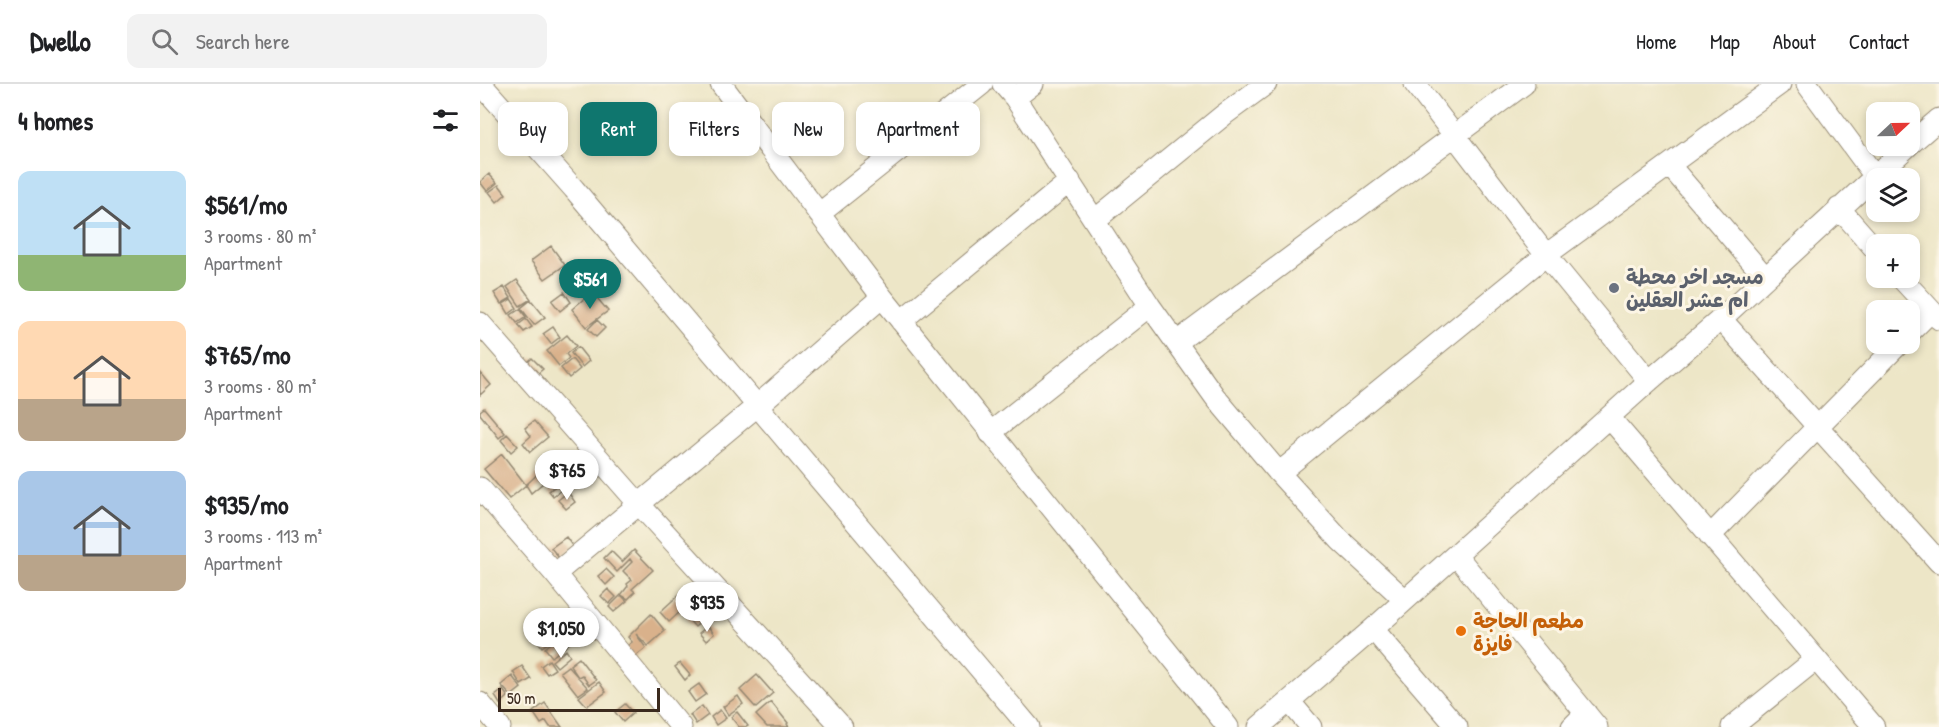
<!DOCTYPE html>
<html lang="en">
<head>
<meta charset="utf-8">
<style>
	:root { --surface:#fff; --page:#f2f2f2; --text:#202124; --muted:#757577; --line:#e0e0e0; --accent:#0f766e }
	body { margin:0; font-family:"Patrick Hand","Playpen Sans Arabic",sans-serif; background:var(--page); color:var(--text); height:100vh; display:flex; flex-direction:column; font-size:22px; white-space:nowrap }
	* { box-sizing:border-box; margin:0 }
	p { font-size:20px; color:var(--muted) }
	.icon { flex:none; width:33px; height:33px; fill:none; stroke:currentColor; stroke-width:2; stroke-linecap:round; stroke-linejoin:round }
	.map { position:relative; flex:1; overflow:hidden }
	.panel { display:flex; flex-direction:column; background:var(--surface); width:480px }
	.panel>* { flex:none }
	.banner { position:absolute; left:18px; top:18px; width:570px; height:54px; display:flex; gap:12px }
	.needle { width:39px; rotate:68deg }
	.controls { position:absolute; left:1386px; top:18px; display:grid; gap:12px }
	.controls a { display:grid; place-items:center; width:54px; height:54px; border-radius:12px; background:var(--surface); box-shadow:0 3px 9px #0003; font-size:30px }
	.scale { position:absolute; left:18px; bottom:15px; width:162px; box-sizing:border-box; padding-left:6px; border:3px solid #3b2a1e; border-top:0; font-size:16px; line-height:21px; white-space:nowrap; color:#3b2a1e; -webkit-text-stroke:4px #fcf5e5; paint-order:stroke }
	.price { position:absolute; translate:-50% -51px; padding:0 14px; border-radius:21px; background:#fff; color:#222; font-size:20px; line-height:39px; filter:drop-shadow(0 2px 3px #0008) }
	.price::after { content:''; position:absolute; left:50%; top:36px; width:18px; height:14px; margin-left:-9px; background:inherit; clip-path:polygon(0 0,100% 0,50% 100%) }
	.price.active { background:var(--accent); color:#fff }
	ul { padding:0; list-style:none }
	li { display:flex; align-items:center; gap:18px; height:150px; padding:0 18px }
	li span { display:grid; place-items:center; flex:none; width:168px; height:120px; border-radius:12px; color:#555 }
	li>.icon { margin-inline-start:auto }
	span .icon { width:72px; height:72px; fill:#fffc; stroke-width:1 }
	li b { font-size:26px }
	h2 { display:flex; justify-content:space-between; align-items:center; height:72px; padding:0 18px; font-size:26px }
	.pill { padding:0 21px; border-radius:12px; background:var(--surface); box-shadow:0 3px 9px #0003; font-size:21px; line-height:54px }
	.pill.active { background:var(--accent); color:#fff }
	header { display:flex; align-items:center; gap:36px; box-sizing:border-box; height:84px; padding:0 30px; background:var(--surface); border-bottom:2px solid var(--line) }
	header strong { font-size:28px }
	nav { display:flex; gap:33px; margin-inline-start:auto; font-size:21px }
	.search { width:420px; height:54px; background:var(--page); display:flex; align-items:center; gap:15px; box-sizing:border-box; padding:0 21px; border-radius:12px; color:var(--muted); font-size:22px }
	main { display:flex; flex:1; min-height:0 }
	.map>svg:first-child { display:block }
</style>
</head>
<body>
<header>
<strong>Dwello</strong>
<div class="search"><svg class="icon" aria-label="search" viewBox="0 0 24 24"><circle cx="10" cy="10" r="6"/><path d="M15 15l6 6"/></svg>Search here</div>
<nav><a>Home</a><a>Map</a><a>About</a><a>Contact</a></nav>
</header>
<main>
<section class="panel">
<h2>4 homes<svg class="icon" aria-label="filters" viewBox="0 0 24 24"><path d="M4 7h16M4 17h16"/><circle cx="9" cy="7" r="2"/><circle cx="15" cy="17" r="2"/></svg></h2>
<ul>
<li><span style="background:linear-gradient(#bfe0f5 70%,#8fb573 0)"><svg class="icon" aria-label="home" viewBox="0 0 24 24"><path d="M3 11l9-7 9 7M6 9v11h12V9"/></svg></span><div><b>$561/mo</b><p>3 rooms · 80 m²</p><p>Apartment</p></div></li>
<li><span style="background:linear-gradient(#ffd9b3 65%,#b9a48a 0)"><svg class="icon" aria-label="home" viewBox="0 0 24 24"><path d="M3 11l9-7 9 7M6 9v11h12V9"/></svg></span><div><b>$765/mo</b><p>3 rooms · 80 m²</p><p>Apartment</p></div></li>
<li><span style="background:linear-gradient(#a9c7e8 70%,#b9a48a 0)"><svg class="icon" aria-label="home" viewBox="0 0 24 24"><path d="M3 11l9-7 9 7M6 9v11h12V9"/></svg></span><div><b>$935/mo</b><p>3 rooms · 113 m²</p><p>Apartment</p></div></li>
</ul>
</section>
<div class="map">
<svg width="1459" height="643" viewBox="0 0 1459 643">
	<rect width="100%" height="100%" fill="#fcf5e5"/>
	<filter id="ink" filterUnits="userSpaceOnUse"><feTurbulence type="fractalNoise" baseFrequency=".0167" numOctaves="2"/><feDisplacementMap in="SourceGraphic" scale="12" xChannelSelector="R" yChannelSelector="G"/><feConvolveMatrix kernelMatrix="1 2 1 2 8 2 1 2 1" color-interpolation-filters="sRGB"/></filter>
	<filter id="wash" filterUnits="userSpaceOnUse"><feTurbulence type="fractalNoise" baseFrequency=".008" numOctaves="4" result="noise"/><feDisplacementMap in="SourceGraphic" scale="24" xChannelSelector="R" yChannelSelector="G"/><feGaussianBlur stdDeviation="1.35" result="paint"/><feColorMatrix in="noise" values="0 0 0 0 0 0 0 0 0 0 0 0 0 0 0 0 0 1.4 0 .05"/><feComposite in="paint" operator="in"/></filter>
	<g filter="url(#wash)">
		<rect width="100%" height="100%" fill="#ede6c7"/>
		<g id="blocks">
			<!-- building -->
			<path fill="#d9b18b" d="M9,90L17,99L7,107L0,98Z
				M19,101L26,110L17,118L9,108Z
				M71,162L85,181L65,195L51,177Z
				M37,196L51,215L40,222L27,203Z
				M24,203L31,214L21,220L14,209Z
				M84,208L91,218L80,227L72,217Z
				M112,208L128,227L106,243L92,225Z
				M31,215L37,224L29,230L23,220Z
				M51,216L65,233L54,241L41,224Z
				M40,225L46,233L37,239L31,231Z
				M46,235L52,243L44,248L38,241Z
				M117,236L125,244L116,253L108,245Z
				M73,243L80,253L71,260L63,250Z
				M87,251L96,262L86,270L89,274L79,282L67,267Z
				M98,263L109,277L102,283L91,269Z
				M52,274L63,285L56,291L45,281Z
				M92,275L100,285L89,294L81,284Z
				M0,288L11,301L0,311Z
				M4,324L25,349L19,354L0,330V327Z
				M54,337L68,353L50,368L43,359L51,352L45,344Z
				M27,350L38,362L31,368L21,356Z
				M22,370L46,401L29,415L4,385Z
				M62,386L69,394L51,409L46,401Z
				M85,395L89,400L73,412L69,407Z
				M88,408L95,418L86,425L78,416Z
				M86,453L93,463L79,474L71,464Z
				M154,466L173,486L152,505L155,508L148,515L141,511L147,517L134,528L129,523L141,511L148,502L147,500L152,496L143,487L152,478L150,475L137,488L124,474L131,467L142,478Z
				M126,485L134,493L126,501L118,492Z
				M128,505L136,513L129,520L121,512Z
				M205,505L214,515L189,538L180,528Z
				M217,524L226,533L215,543L207,534Z
				M171,530L185,547L168,562L156,550L166,564L153,574L145,564L152,558L148,553Z
				M72,532L93,556L84,564L64,540Z
				M62,541L73,555L62,563L52,549Z
				M228,542L234,550L226,557L219,549Z
				M75,556L82,565L72,573L65,564Z
				M86,566L90,572L77,583L72,577Z
				M99,574L116,596L109,601L102,591L98,593L90,581Z
				M69,576L75,585L67,590L61,582Z
				M200,579L210,591L205,596L195,583Z
				M42,582L51,595L41,601L33,588Z
				M88,582L108,604L98,611L80,588Z
				M277,591L293,609L276,624L260,606Z
				M32,592L41,604L31,612L21,601Z
				M119,598L126,608L107,622L99,613Z
				M219,600L226,610L215,618L208,608Z
				M23,606L28,613L20,620L15,612Z
				M258,612L263,620L248,631L243,623Z
				M291,618L308,639L307,640L309,643H287L276,631Z
				M65,619L82,643H70L66,637L61,640L53,628Z
				M145,620L153,629L143,638L135,628Z
				M222,622L228,631L216,640L210,631Z
				M240,626L246,634L236,641L231,633Z
				M257,628L268,642L266,643H259L251,633Z"/>
		</g>
	</g>
	<g filter="url(#ink)">
		<use href="#blocks" fill-opacity="0" stroke="#948872" stroke-width="1.5"/>
		<g fill="none" stroke-linecap="round" stroke-linejoin="round">
			<defs>
				<path id="minor" d="M1,0L94,105L549,643
					M241,0L402,213L748,643
					M523,0L535,14L670,222L735,313L799,389L860,456L925,516
					M935,0L1066,171L1169,297
					M1327,0L1394,91
					M535,14L553,0
					M1430,60L1459,35
					M1190,82L1285,193
					M1359,124L1396,166
					M339,130L502,0
					M615,136L745,30L786,0
					M1421,194L1459,235
					M1241,235L1459,478
					M421,237L590,97
					M0,239L159,420L362,643
					M1430,248L1451,227
					M697,258L1044,0
					M1129,333L1394,643
					M510,349L670,222
					M799,389L1066,171L1300,0
					M0,404L75,490L201,643
					M1230,452L1419,260
					M976,471L1117,643
					M75,490L277,322L402,213
					M893,545L977,643
					M809,617L831,643
					M0,619L20,643
					M779,643L893,545L1169,297L1241,235L1428,62
					M1092,643L1106,629
					M1252,643L1335,576"/>
			</defs>
			<!-- minor casing -->
			<use href="#minor" stroke="#948872" stroke-width="23"/>
			<!-- minor -->
			<use href="#minor" stroke="#fff" stroke-width="21"/>
		</g>
	</g>
	<!-- markers -->
	<circle fill="#6b7280" stroke="#fcf5e5" stroke-width="2" cx="1134" cy="204" r="6"/>
	<circle fill="#e8710a" stroke="#fcf5e5" stroke-width="2" cx="981" cy="547" r="6"/>
	<g text-anchor="middle" dominant-baseline="central" stroke-width="6" stroke-linejoin="round" paint-order="stroke">
		<!-- worship labels -->
		<g font-size="20" font-weight="bold" fill="#5b616d" stroke="#fcf5e5" text-anchor="start">
			<text x="1146" y="192">مسجد اخر محطة<tspan x="1146" dy="23">ام عشر العقلين</tspan></text>
		</g>
		<!-- food labels -->
		<g font-size="20" font-weight="bold" fill="#c56008" stroke="#fcf5e5" text-anchor="start">
			<text x="993" y="536">مطعم الحاجة<tspan x="993" dy="23">فايزة</tspan></text>
		</g>
	</g>
</svg>
<div class="controls">
<a><svg class="needle" viewBox="-14 -14 28 28"><path d="M0-13l5 13h-10z" fill="#e53935"/><path d="M0 13l5-13h-10z" fill="#757577"/></svg></a>
<a><svg class="icon" aria-label="layers" viewBox="0 0 24 24"><path d="M12 4l9 5-9 5-9-5zM3 14l9 5 9-5"/></svg></a>
<a>+</a>
<a>−</a>
</div>
<div class="scale">50 m</div>
<b class="price active" style="left:110px;top:226px">$561</b>
<b class="price" style="left:87px;top:417px">$765</b>
<b class="price" style="left:227px;top:549px">$935</b>
<b class="price" style="left:81px;top:575px">$1,050</b>
<div class="banner">
<a class="pill">Buy</a>
<a class="pill active">Rent</a>
<a class="pill">Filters</a>
<a class="pill">New</a>
<a class="pill">Apartment</a>
</div>
</div>
</main>
</body>
</html>
